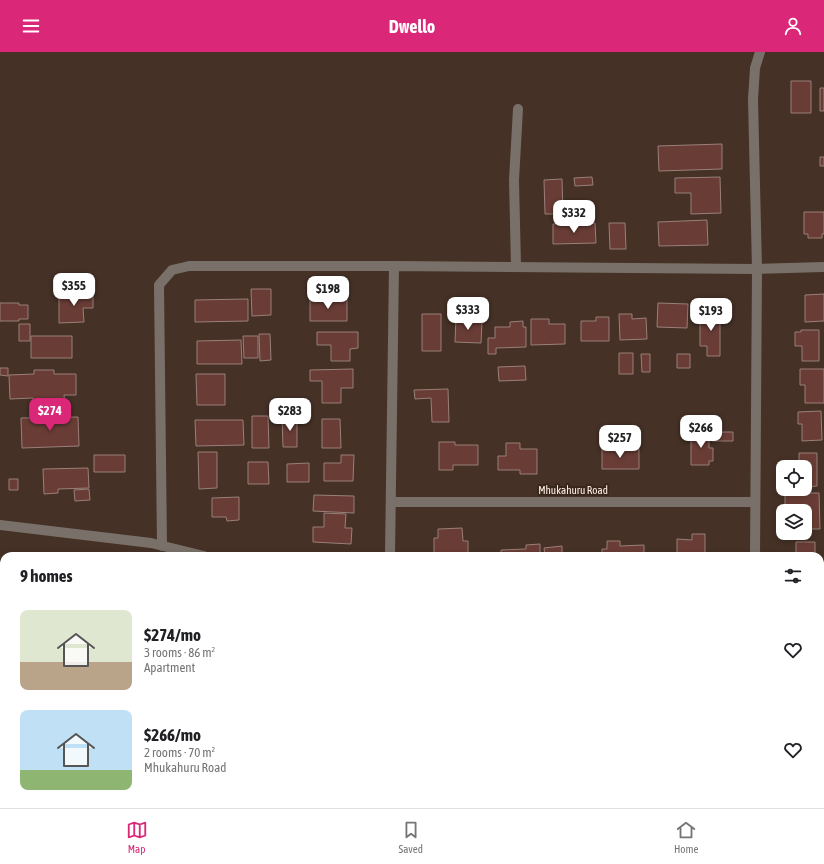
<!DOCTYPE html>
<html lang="en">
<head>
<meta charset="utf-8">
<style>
	:root { --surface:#fff; --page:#f6f6f6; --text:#202124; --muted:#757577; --line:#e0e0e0; --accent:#db2777 }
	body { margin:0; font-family:"Asap Condensed",sans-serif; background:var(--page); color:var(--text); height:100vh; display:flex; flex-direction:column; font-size:15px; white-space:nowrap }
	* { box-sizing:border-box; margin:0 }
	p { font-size:13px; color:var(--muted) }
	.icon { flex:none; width:22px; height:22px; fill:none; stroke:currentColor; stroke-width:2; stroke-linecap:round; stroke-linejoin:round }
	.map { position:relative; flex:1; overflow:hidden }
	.drawer { position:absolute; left:0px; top:500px; width:824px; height:256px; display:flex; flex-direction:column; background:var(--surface); border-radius:12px 12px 0 0; box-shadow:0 2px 6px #0003 }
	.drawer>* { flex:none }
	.buttons { position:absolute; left:776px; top:408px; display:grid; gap:8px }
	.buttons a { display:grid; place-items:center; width:36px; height:36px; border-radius:8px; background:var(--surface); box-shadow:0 2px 6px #0003; font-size:20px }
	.price { position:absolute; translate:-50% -34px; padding:0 9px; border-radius:8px; background:#fff; color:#222; font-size:13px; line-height:26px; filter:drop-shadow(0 1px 2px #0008) }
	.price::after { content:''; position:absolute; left:50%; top:24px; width:12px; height:9px; margin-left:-6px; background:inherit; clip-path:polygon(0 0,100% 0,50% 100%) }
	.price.selected { background:var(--accent); color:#fff }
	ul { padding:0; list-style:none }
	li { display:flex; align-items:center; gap:12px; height:100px; padding:0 20px }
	li span { display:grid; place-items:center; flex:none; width:112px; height:80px; border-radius:8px; color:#555 }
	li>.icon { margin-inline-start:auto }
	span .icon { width:48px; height:48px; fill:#fffc; stroke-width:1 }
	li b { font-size:17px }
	h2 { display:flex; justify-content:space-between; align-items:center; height:48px; padding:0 20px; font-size:17px }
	header { display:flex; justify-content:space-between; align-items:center; height:52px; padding:0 20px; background:var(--accent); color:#fff; font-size:18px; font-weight:700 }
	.tabs { display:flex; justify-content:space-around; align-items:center; height:56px; border-top:1px solid var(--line); background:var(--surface); font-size:11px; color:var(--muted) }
	.tabs a { display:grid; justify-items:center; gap:2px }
	.tabs .selected { color:var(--accent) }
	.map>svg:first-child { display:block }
</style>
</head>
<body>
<header><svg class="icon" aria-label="menu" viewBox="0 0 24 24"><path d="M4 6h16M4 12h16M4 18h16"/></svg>Dwello<svg class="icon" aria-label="person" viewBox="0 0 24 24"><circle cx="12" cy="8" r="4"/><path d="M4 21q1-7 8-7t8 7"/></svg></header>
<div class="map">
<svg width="824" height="756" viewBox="0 0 824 756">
	<rect width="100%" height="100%" fill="#453126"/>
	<!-- building -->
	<path fill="#693d36" stroke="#9a7f7a" d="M791,29H811V61H791Z
		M820,36H824V59H820Z
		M722,92V117L659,119L658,94Z
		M820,105H824V114H820Z
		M592,125L593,133L575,134L574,126Z
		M720,125L721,161L691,162V141H675V126Z
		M562,127L563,162H545L544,128Z
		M804,160H824V182H822V186H808V182H804Z
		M707,168L708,193L659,194L658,170Z
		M595,171L596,191L553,192V172Z
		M609,171H625L626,197H610Z
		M251,237H271V263L252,264Z
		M59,241H93V256H83L84,270L59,271Z
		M824,242V269L805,270V243Z
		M248,247V269L195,270V248Z
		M310,247H347V269H310Z
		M0,251H19V253H28V267H19V269H0Z
		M658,251L688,252L687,276L657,275Z
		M720,259V304H707V294H700V260Z
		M422,262H441V299H422Z
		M619,262H632V267L646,266L647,287L620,288Z
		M596,265H609V289H581V269H596Z
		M456,266H468V269L482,270L481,291L455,290Z
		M531,267H549V272H565V292L531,293Z
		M523,269V275H526V295L496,296V302H488V286H495V275H510V270Z
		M19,272H30V289H19Z
		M801,278H819V309H802V294H795V280H801Z
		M317,280H358V296L350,297V309H331V293H317Z
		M259,282H270L271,308L260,309Z
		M31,284H72V306H31Z
		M243,284H258V306H244Z
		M241,288L242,312H197V289Z
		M619,301H633V322H619Z
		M641,302H650V320H642Z
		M677,302H690V316H677Z
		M525,314L526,328L499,329L498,315Z
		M0,316H8V324L0,323Z
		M353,317V336H341V351H322V329H310V318Z
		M800,317H824V351H805V333H800Z
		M34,318H54V322H76V343H64L65,354L34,355L33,346L10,347L9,323L34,322Z
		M196,322H225V353H197Z
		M448,337L449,370H432L431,346L415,347L414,338Z
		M821,359L822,388L802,389V372H798V360Z
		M252,364H268L269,396H252Z
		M78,365L79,394L22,396L21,366Z
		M282,366H297V395H283Z
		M322,367H340L341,396H322Z
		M195,368H243L244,393L196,394Z
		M691,380H709V396H713V409H709V413H691Z
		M712,380H733V389H712Z
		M439,390H455V393H478V413H453V418H439Z
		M506,391H520V397H537V422H520V418H498V404H506Z
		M602,397H639V417H602Z
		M198,400H217V436L199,437Z
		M799,401H817V434L805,435V415H799Z
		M94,403H125V420H94Z
		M341,403H354L353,429H324V411H341Z
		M248,410H268L269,432H248Z
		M309,411V430H287V412Z
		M88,416L89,436L58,437V441L44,442L43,417Z
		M9,427H18V438H9Z
		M89,437L90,448L75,449L74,438Z
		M785,441H819L820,477H807V473H805V459H796V455H785Z
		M314,443L354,444V461L313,459Z
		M239,445V468L227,469L226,465H212V446Z
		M324,461L346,462L345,476H352L351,492L313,490V475H324Z
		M462,476L463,489H468V504H430L429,503H434V486H438V477Z
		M692,482H705V504H677V487L692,488Z
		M607,489H620V494L644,493V504H602V497H607Z
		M796,490H815V504H796Z
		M540,492V504H501V498L526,497V493Z
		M562,494V504H545L544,496Z
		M0,525H4V555H0Z
		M824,565V585H820V566Z
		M0,578H4V597H0Z
		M820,698H824V720H821Z
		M282,752H294V756H282Z
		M529,752H556V755H529Z
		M588,752H610V756H588Z
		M699,752H721V756H699Z
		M685,754H692L693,756H685Z"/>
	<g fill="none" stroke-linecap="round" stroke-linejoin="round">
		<!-- service -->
		<path stroke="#797169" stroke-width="8" d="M577,752V756"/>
		<!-- minor -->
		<path stroke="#797169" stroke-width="10" d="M516,215L514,128L518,57
			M391,450H755
			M162,494L159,233L172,218L189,214H394
			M390,504L394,214L757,217L824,215
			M755,504L757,217L753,47L755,16L760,0
			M0,713L4,716
			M69,752L76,756
			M647,756V752"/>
		<!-- tertiary -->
		<path stroke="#797169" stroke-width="10" d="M0,473L151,491L204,504
			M820,632H824"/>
	</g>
	<g text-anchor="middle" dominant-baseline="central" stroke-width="4" stroke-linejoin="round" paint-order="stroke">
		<!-- street labels -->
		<g font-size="11" fill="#fff1ea" stroke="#3a271c">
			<text x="573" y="438">Mhukahuru Road</text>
		</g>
	</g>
</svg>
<div class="buttons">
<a><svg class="icon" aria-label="locate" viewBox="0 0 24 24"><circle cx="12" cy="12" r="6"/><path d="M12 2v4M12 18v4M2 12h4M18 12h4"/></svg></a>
<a><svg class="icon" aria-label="layers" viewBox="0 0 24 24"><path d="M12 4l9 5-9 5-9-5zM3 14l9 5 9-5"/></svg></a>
</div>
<b class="price" style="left:574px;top:182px">$332</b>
<b class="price" style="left:74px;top:255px">$355</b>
<b class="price" style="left:328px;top:258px">$198</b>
<b class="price" style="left:468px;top:279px">$333</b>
<b class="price" style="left:711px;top:280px">$193</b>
<b class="price selected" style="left:50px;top:380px">$274</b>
<b class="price" style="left:290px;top:380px">$283</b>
<b class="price" style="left:701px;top:397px">$266</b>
<b class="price" style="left:620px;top:407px">$257</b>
<section class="drawer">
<h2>9 homes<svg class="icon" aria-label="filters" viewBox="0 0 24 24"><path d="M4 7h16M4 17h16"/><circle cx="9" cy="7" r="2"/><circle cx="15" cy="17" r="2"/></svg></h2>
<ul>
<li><span style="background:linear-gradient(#dfe7d0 65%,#b9a48a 0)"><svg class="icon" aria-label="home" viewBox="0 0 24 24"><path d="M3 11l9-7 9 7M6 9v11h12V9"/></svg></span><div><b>$274/mo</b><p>3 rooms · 86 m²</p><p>Apartment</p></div><svg class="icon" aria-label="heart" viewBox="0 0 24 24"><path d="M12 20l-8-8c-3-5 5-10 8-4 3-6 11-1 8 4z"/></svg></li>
<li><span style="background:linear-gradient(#bfe0f5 75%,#8fb573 0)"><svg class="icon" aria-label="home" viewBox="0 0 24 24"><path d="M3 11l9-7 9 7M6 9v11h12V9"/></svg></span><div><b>$266/mo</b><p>2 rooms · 70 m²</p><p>Mhukahuru Road</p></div><svg class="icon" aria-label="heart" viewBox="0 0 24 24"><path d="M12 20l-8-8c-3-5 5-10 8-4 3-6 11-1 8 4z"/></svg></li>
</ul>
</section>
</div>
<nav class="tabs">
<a class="selected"><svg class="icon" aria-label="map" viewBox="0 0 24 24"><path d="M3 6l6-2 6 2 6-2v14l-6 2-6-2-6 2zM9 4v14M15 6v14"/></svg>Map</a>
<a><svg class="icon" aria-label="saved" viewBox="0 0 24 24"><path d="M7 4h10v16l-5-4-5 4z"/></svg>Saved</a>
<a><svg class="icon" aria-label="home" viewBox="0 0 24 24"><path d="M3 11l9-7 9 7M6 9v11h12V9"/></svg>Home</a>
</nav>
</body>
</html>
